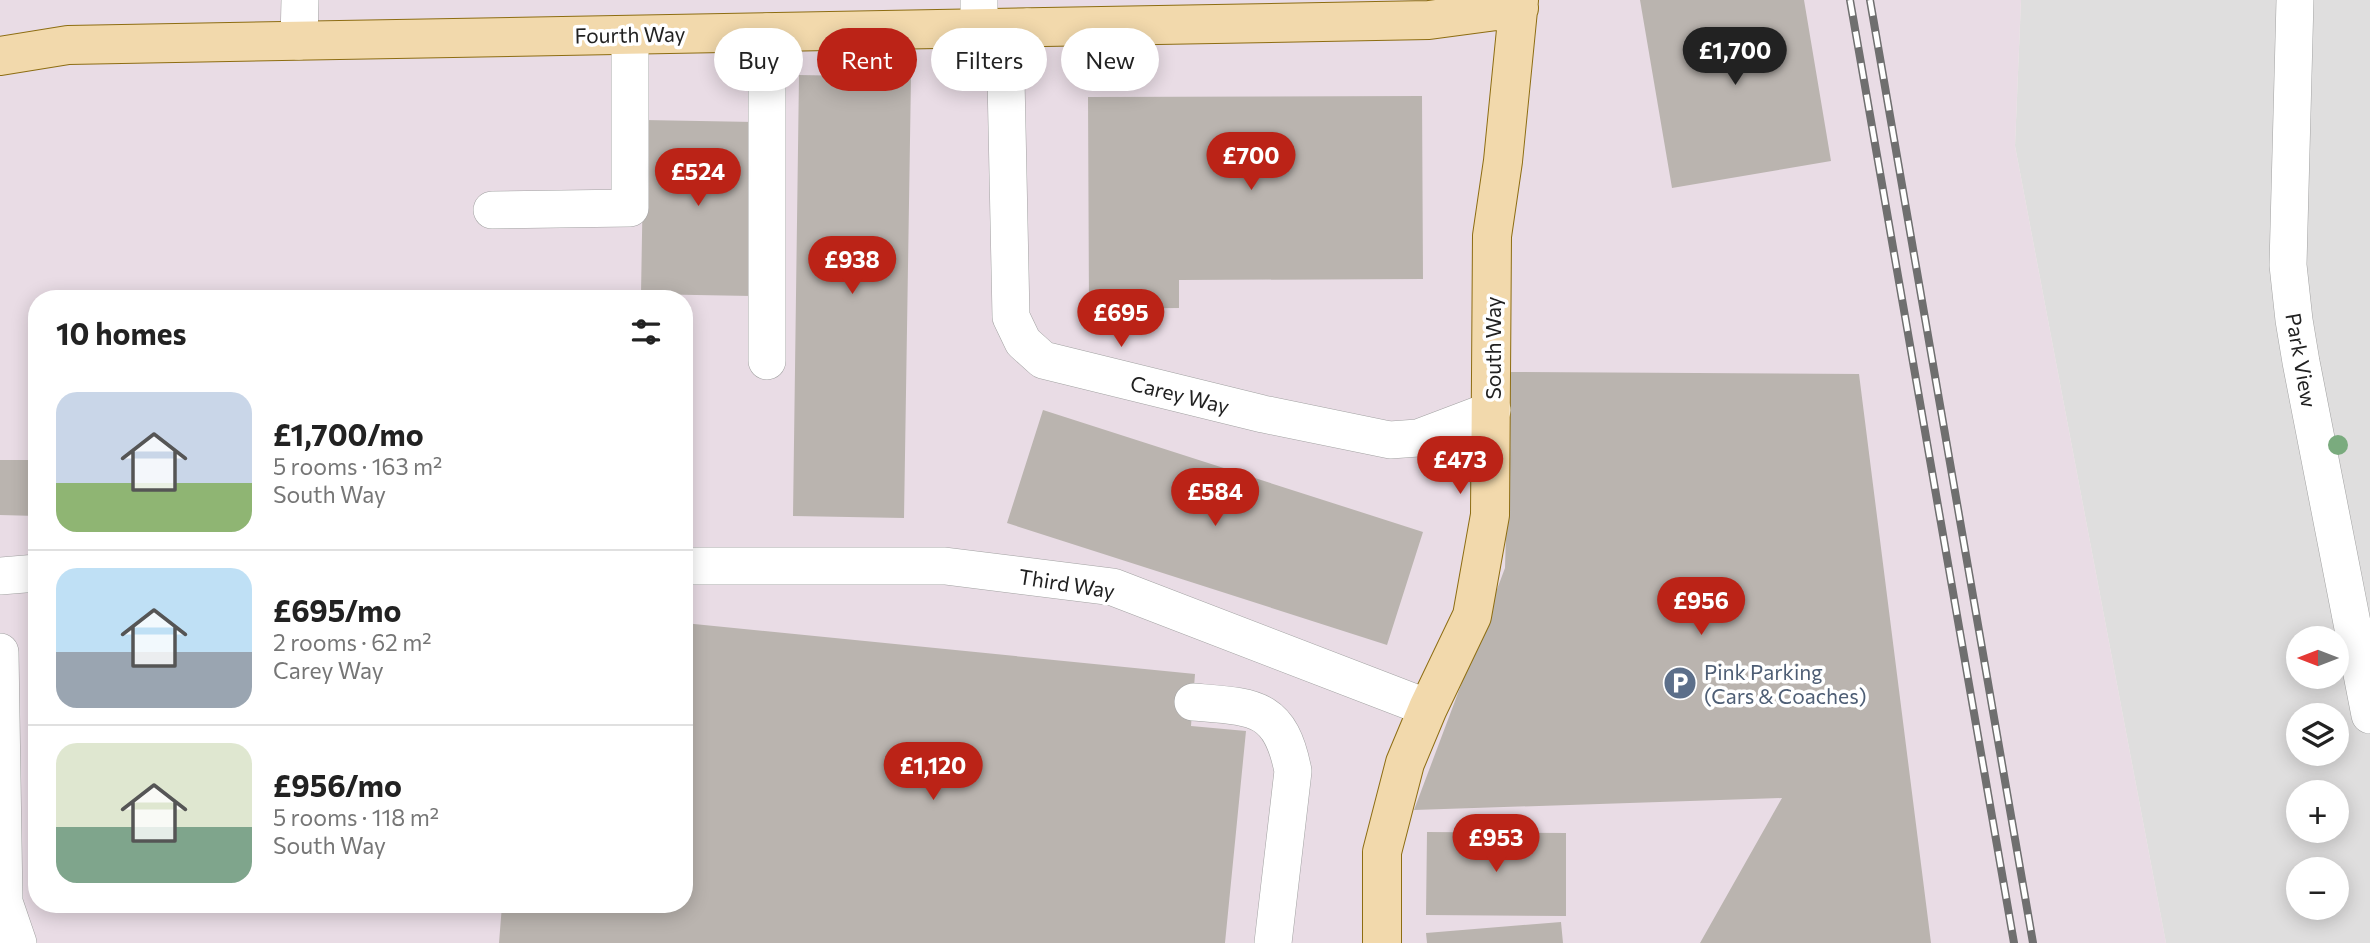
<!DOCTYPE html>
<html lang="en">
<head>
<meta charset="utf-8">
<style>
	:root { --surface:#fff; --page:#f2f2f2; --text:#222; --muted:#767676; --line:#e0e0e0; --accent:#bb2317 }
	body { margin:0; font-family:Commissioner,sans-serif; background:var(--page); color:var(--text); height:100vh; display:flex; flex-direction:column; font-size:26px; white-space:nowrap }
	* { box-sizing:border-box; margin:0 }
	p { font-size:23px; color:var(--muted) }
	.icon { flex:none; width:38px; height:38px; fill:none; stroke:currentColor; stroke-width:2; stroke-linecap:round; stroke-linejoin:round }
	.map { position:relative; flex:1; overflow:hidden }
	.side { position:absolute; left:28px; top:290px; width:665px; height:623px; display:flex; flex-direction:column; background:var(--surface); border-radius:28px; box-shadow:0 4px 18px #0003 }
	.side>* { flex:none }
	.hud { position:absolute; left:714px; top:28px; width:665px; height:63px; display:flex; gap:14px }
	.needle { width:46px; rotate:270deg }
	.tools { position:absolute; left:2286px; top:626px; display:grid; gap:14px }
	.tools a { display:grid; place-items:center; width:63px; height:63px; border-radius:50%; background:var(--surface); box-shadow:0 4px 18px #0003; font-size:35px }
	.price { position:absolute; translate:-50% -60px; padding:0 16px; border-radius:24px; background:var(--accent); color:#fff; font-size:23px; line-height:46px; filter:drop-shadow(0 2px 4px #0008) }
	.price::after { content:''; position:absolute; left:50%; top:42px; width:21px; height:16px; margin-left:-10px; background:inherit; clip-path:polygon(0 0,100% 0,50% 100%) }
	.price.selected { background:#222; color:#fff }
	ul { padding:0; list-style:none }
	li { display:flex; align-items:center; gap:21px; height:175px; padding:0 28px }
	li+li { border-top:2px solid var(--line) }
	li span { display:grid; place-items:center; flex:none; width:196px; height:140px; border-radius:21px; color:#555 }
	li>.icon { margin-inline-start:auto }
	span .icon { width:84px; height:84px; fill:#fffc; stroke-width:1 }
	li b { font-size:30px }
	h2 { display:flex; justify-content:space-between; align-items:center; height:84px; padding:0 28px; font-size:30px }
	.tag { padding:0 24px; border-radius:32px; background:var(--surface); box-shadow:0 4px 18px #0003; font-size:24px; line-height:63px }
	.tag.selected { background:var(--accent); color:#fff }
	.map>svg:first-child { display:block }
</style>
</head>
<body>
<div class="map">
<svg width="2370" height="943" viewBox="0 0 2370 943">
	<rect width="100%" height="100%" fill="#f0eee9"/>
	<!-- residential -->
	<path fill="#dfdede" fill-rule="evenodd" d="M2021,0H2370V943H2166L2015,146ZM2298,639H2336V677H2298ZM2298,716H2336V754H2298ZM2298,793H2336V831H2298ZM2298,870H2336V908H2298Z"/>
	<!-- industrial -->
	<path fill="#e9dce5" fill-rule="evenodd" d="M0,0H2021L2015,146L2166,943H0ZM37,299H684V905H37Z"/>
	<!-- building -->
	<path fill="#bab4af" d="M1640,0H1804L1831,161L1672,188Z
		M799,75L911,77L904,518L793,516Z
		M1422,96L1423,279L1179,280V308L1089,309L1088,97Z
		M644,120L755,122L752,296L641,294Z
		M1511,372L1859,374L1931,943H1700L1782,798L1414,810L1505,568Z
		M1043,410L1423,532L1387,645L1007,523Z
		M0,460H37V516L0,515Z
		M684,623L1195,674L1191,726L1246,731L1225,943H499L502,905H684Z
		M1427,832L1566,833V916L1426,915Z
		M1561,922L1563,943H1427L1426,933Z"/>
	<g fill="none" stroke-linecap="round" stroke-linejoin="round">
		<defs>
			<path id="minor" d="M979,0V28
				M2295,0L2288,265L2294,320L2301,362L2370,715
				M1027,27L1006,79L1011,317L1023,342L1043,360L1263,414L1390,440L1418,438L1492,410
				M767,32V361
				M299,41L300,0
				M492,210L630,208V35
				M684,566H945L1113,587L1428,708
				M0,576L37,573
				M0,652L4,902L18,943
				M1193,702C1254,707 1280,705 1293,771L1273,943"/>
			<path id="major" d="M0,56L68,45L1429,20L1519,8
				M1382,943V852L1405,763L1428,708L1472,616L1490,515L1492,236L1503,161L1519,0"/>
		</defs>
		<!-- minor casing -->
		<use href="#minor" stroke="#a2a2a2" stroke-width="38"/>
		<!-- major casing -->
		<use href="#major" stroke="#8d6d12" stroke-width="40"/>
		<!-- minor -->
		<use href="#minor" stroke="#fff" stroke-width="37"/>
		<!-- major -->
		<use href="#major" stroke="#f2d9ac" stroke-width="38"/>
		<defs>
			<path id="rail" d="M1850,0L2014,943
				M1870,0L2033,943"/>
		</defs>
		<!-- rail casing -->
		<use href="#rail" stroke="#6f6f6f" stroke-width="8"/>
		<!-- rail -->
		<use href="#rail" stroke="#fff" stroke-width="5" stroke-dasharray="16" stroke-linecap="butt"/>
	</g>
	<!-- trees -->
	<circle fill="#7aab7e" cx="2338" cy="445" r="10"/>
	<!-- icons -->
	<defs>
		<symbol id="parking-disc" viewBox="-11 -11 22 22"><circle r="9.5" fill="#5c6f8a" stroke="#fff"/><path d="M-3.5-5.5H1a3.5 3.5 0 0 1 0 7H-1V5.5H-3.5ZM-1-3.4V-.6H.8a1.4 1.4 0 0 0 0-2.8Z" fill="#fff"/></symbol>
	</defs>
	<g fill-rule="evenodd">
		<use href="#parking-disc" x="1661" y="664" width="38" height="38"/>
	</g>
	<g text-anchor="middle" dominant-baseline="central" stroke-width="7" stroke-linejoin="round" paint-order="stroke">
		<!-- street labels -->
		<g font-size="21" fill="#212121" stroke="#fff">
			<text transform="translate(630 34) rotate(-1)">Fourth Way</text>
			<text transform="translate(1492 348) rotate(-90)">South Way</text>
			<text transform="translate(2302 360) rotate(80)">Park View</text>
			<text transform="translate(1180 394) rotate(14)">Carey Way</text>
			<text transform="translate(1067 583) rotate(9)">Third Way</text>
		</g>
		<!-- service labels -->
		<g font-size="21" fill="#4e5e75" stroke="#fff" text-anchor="start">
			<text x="1704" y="671">Pink Parking<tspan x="1704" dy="24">(Cars &amp; Coaches)</tspan></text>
		</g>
	</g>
</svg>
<div class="tools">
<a><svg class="needle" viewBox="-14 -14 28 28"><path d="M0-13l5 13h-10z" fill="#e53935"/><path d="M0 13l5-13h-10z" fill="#767676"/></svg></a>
<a><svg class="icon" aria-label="layers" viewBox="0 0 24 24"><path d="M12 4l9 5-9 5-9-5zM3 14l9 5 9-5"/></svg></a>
<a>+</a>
<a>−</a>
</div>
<b class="price selected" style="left:1735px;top:87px">£1,700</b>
<b class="price" style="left:1251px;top:192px">£700</b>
<b class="price" style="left:698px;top:208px">£524</b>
<b class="price" style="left:852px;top:296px">£938</b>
<b class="price" style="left:1121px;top:349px">£695</b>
<b class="price" style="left:1460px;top:496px">£473</b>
<b class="price" style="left:1215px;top:528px">£584</b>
<b class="price" style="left:1701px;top:637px">£956</b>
<b class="price" style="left:933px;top:802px">£1,120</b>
<b class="price" style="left:1496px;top:874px">£953</b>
<div class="hud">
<a class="tag">Buy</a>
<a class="tag selected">Rent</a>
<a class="tag">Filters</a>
<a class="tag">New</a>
</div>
<section class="side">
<h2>10 homes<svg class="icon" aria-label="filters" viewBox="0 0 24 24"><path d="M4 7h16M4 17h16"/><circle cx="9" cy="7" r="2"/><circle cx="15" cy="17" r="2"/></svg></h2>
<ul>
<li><span style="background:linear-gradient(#c9d6e8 65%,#8fb573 0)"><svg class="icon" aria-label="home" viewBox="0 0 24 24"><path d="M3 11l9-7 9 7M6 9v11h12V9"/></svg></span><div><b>£1,700/mo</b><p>5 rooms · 163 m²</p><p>South Way</p></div></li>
<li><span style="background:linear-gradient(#bfe0f5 60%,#9aa5b1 0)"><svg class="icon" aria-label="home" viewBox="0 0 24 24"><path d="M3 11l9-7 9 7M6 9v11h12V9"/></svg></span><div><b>£695/mo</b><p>2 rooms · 62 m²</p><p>Carey Way</p></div></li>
<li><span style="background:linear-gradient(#dfe7d0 60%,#7fa58c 0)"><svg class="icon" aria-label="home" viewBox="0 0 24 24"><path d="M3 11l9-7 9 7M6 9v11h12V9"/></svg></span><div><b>£956/mo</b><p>5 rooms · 118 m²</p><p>South Way</p></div></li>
</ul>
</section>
</div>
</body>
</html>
